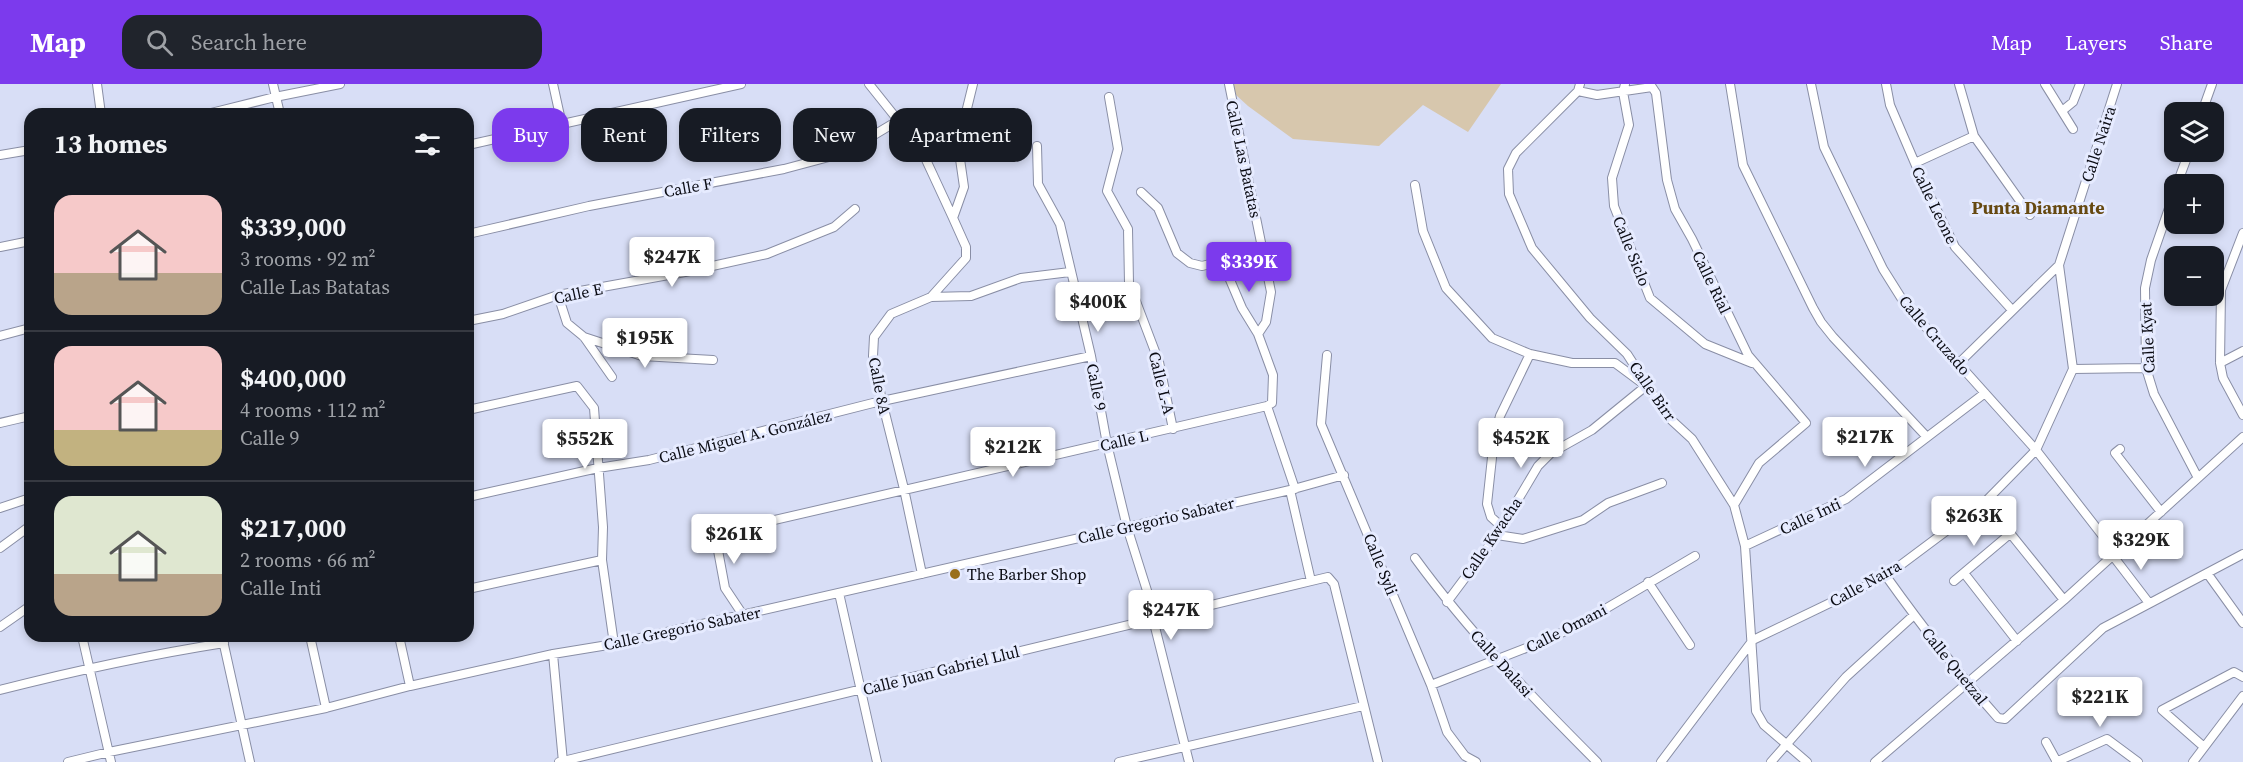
<!DOCTYPE html>
<html lang="en">
<head>
<meta charset="utf-8">
<style>
	:root { --surface:#171b24; --page:#20242c; --text:#f1f3f6; --muted:#9ea1a6; --line:#363941; --accent:#7c3aed }
	body { margin:0; font-family:"Source Serif 4",serif; background:var(--page); color:var(--text); height:100vh; display:flex; flex-direction:column; font-size:22px; white-space:nowrap }
	* { box-sizing:border-box; margin:0 }
	p { font-size:20px; color:var(--muted) }
	.icon { flex:none; width:33px; height:33px; fill:none; stroke:currentColor; stroke-width:2; stroke-linecap:round; stroke-linejoin:round }
	.map { position:relative; flex:1; overflow:hidden }
	.side { position:absolute; left:24px; top:24px; width:450px; height:534px; display:flex; flex-direction:column; background:var(--surface); border-radius:18px; box-shadow:0 3px 9px #0003 }
	.side>* { flex:none }
	.banner { position:absolute; left:492px; top:24px; width:570px; height:54px; display:flex; gap:12px }
	.fabs { position:absolute; left:2164px; top:18px; display:grid; gap:12px }
	.fabs a { display:grid; place-items:center; width:60px; height:60px; border-radius:12px; background:var(--surface); box-shadow:0 3px 9px #0003; font-size:30px }
	.price { position:absolute; translate:-50% -51px; padding:0 14px; border-radius:6px; background:#fff; color:#222; font-size:20px; line-height:39px; filter:drop-shadow(0 2px 3px #0008) }
	.price::after { content:''; position:absolute; left:50%; top:36px; width:18px; height:14px; margin-left:-9px; background:inherit; clip-path:polygon(0 0,100% 0,50% 100%) }
	.price.selected { background:var(--accent); color:#fff }
	ul { padding:0; list-style:none }
	li { display:flex; align-items:center; gap:18px; height:150px; padding:0 30px }
	li+li { border-top:2px solid var(--line) }
	li span { display:grid; place-items:center; flex:none; width:168px; height:120px; border-radius:18px; color:#555 }
	li>.icon { margin-inline-start:auto }
	span .icon { width:72px; height:72px; fill:#fffc; stroke-width:1 }
	li b { font-size:26px }
	h2 { display:flex; justify-content:space-between; align-items:center; height:72px; padding:0 30px; font-size:26px }
	.chip { padding:0 21px; border-radius:18px; background:var(--surface); box-shadow:0 3px 9px #0003; font-size:21px; line-height:54px }
	.chip.selected { background:var(--accent); color:#fff }
	header { display:flex; align-items:center; gap:36px; box-sizing:border-box; height:84px; padding:0 30px; background:var(--accent); color:#fff }
	header strong { font-size:28px }
	nav { display:flex; gap:33px; margin-inline-start:auto; font-size:21px }
	.search { width:420px; height:54px; background:var(--page); display:flex; align-items:center; gap:15px; box-sizing:border-box; padding:0 21px; border-radius:18px; color:var(--muted); font-size:22px }
	.map>svg:first-child { display:block }
</style>
</head>
<body>
<header>
<strong>Map</strong>
<div class="search"><svg class="icon" aria-label="search" viewBox="0 0 24 24"><circle cx="10" cy="10" r="6"/><path d="M15 15l6 6"/></svg>Search here</div>
<nav><a>Map</a><a>Layers</a><a>Share</a></nav>
</header>
<div class="map">
<svg width="2243" height="678" viewBox="0 0 2243 678">
	<rect width="100%" height="100%" fill="#d8def6"/>
	<!-- green -->
	<path fill="#d7c7ad" d="M1224,0H1501L1468,48L1423,21L1379,62L1293,55L1248,22Z"/>
	<g fill="none" stroke-linecap="round" stroke-linejoin="round">
		<defs>
			<path id="minor" d="M97,0L101,30
				M273,0L280,30
				M553,0L562,41
				M869,0L921,65L953,134
				M1229,0L1271,208L1266,238L1258,250L1273,291L1272,319L1267,322
				M1580,0L1578,7L1516,69L1508,85L1509,110L1532,164L1590,234L1627,270L1667,332L1692,355L1734,421L1745,462L1756,627L1764,641L1807,678
				M1625,0L1623,8L1629,41L1612,94L1614,122L1650,214L1705,260L1752,279
				M1730,0L1743,81L1813,224L1821,238L1833,253L1926,352
				M1811,0L1824,63L1883,185L1905,220L2036,366L2116,469
				M1886,0L1890,21L1923,98L1955,163L2012,226
				M1959,0L1974,52L2030,131
				M2045,0L2073,45
				M1578,7L1597,11L1652,3L1656,9L1667,96L1675,125L1692,155L1748,271L1806,339L1759,379L1734,421
				M1109,13L1118,65L1107,107L1128,145L1129,199L1159,278L1173,345
				M2062,27L2073,18L2080,0
				M2202,28L2212,0
				M207,30L275,13L340,0
				M468,61L741,0
				M1037,62L1038,100L1060,140L1091,272L1107,360L1127,443L1149,513L1153,535L1189,678
				M0,71L30,66
				M1915,79L1974,52
				M2177,100L2189,68
				M1415,101L1423,147L1446,204L1492,254L1530,270L1572,279H1615L1646,302L1592,346L1551,369L1538,382L1497,451L1447,518
				M2175,107L2151,176L2145,204L2146,284L2154,310L2198,394
				M1141,108L1158,124L1177,169L1190,179L1202,182L1222,177L1242,224L1258,250
				M2243,149L2221,206L2220,279L2223,294L2243,331
				M468,150L589,122L784,85L844,69L899,36
				M0,163L30,157
				M558,211L567,239L584,253L612,293
				M931,213L966,174V163L953,134L964,103L958,61L973,0
				M468,237L503,230L558,211L685,188L767,170L834,143L855,125
				M0,252L30,244
				M584,253L642,272L713,276
				M1327,271L1321,340L1431,601L1447,648L1465,672L1476,678
				M1959,279L2059,181
				M2220,279L2243,267
				M2073,285L2146,284
				M1267,322L1295,405
				M468,326L577,302L594,324L603,443L602,476L614,560
				M0,339L30,332
				M2120,365L2115,369L2161,428
				M1290,406L1311,497
				M468,413L598,384L649,376L873,319L1091,272
				M1985,418L2064,516
				M0,424L30,414
				M1502,443L1491,433L1487,420L1494,355L1500,332L1530,270
				M1497,451L1523,455L1583,436L1608,419L1662,399
				M1745,462L1846,415L1985,309
				M0,464L30,442
				M2113,472L2149,519
				M1415,474C1469,548 1532,613 1597,678
				M1964,489L2017,557
				M2207,489L2243,539
				M922,490L904,405L882,317L873,272L874,253L891,230L931,213L971,212L1021,194L1070,188
				M1886,492C1921,541 1958,589 1998,634L2005,635L2103,544L2243,470
				M1954,497L2011,449
				M1648,498L1690,561
				M468,505L602,476
				M839,509L877,678
				M743,531L725,504L717,461L723,448L1267,322
				M0,543L30,522
				M82,552L111,678
				M222,552L250,678
				M310,552L326,624
				M399,552L410,602
				M553,570L563,678
				M1431,601L1544,557L1578,541L1695,472
				M0,606C74,587 148,571 224,559
				M2046,658L2057,678
				M2204,663L2162,626L2234,588L2243,593
				M68,678L109,668L326,624L410,602L553,570L614,560L1290,406L1344,391
				M559,678L1328,493L1334,500L1378,678
				M1119,678L1363,622
				M1661,678L1753,556L1886,492L1985,418L2036,366L2073,285L2059,181L2117,0
				M1771,678L1846,593L1914,531
				M1875,678L2064,516L2243,353
				M2056,678L2107,655L2138,678
				M2193,678L2243,612"/>
		</defs>
		<!-- minor casing -->
		<use href="#minor" stroke="#898ea5" stroke-width="10"/>
		<!-- minor -->
		<use href="#minor" stroke="#fff" stroke-width="8"/>
	</g>
	<!-- markers -->
	<circle fill="#9a701d" stroke="#e6ebff" stroke-width="2" cx="955" cy="490" r="6"/>
	<g text-anchor="middle" dominant-baseline="central" stroke-width="6" stroke-linejoin="round" paint-order="stroke">
		<!-- street labels -->
		<g font-size="16" fill="#0b0c14" stroke="#e6ebff">
			<text transform="translate(2098 60) rotate(-72)">Calle Naira</text>
			<text transform="translate(1244 75) rotate(78)">Calle Las Batatas</text>
			<text transform="translate(688 103) rotate(-10)">Calle F</text>
			<text transform="translate(1935 121) rotate(64)">Calle Leone</text>
			<text transform="translate(1632 167) rotate(68)">Calle Siclo</text>
			<text transform="translate(1712 198) rotate(64)">Calle Rial</text>
			<text transform="translate(578 209) rotate(-12)">Calle E</text>
			<text transform="translate(1935 251) rotate(49)">Calle Cruzado</text>
			<text transform="translate(2147 254) rotate(-93)">Calle Kyat</text>
			<text transform="translate(1162 299) rotate(76)">Calle L-A</text>
			<text transform="translate(880 302) rotate(79)">Calle 8A</text>
			<text transform="translate(1097 303) rotate(79)">Calle 9</text>
			<text transform="translate(1653 307) rotate(55)">Calle Birr</text>
			<text transform="translate(745 352) rotate(-14)">Calle Miguel A. González</text>
			<text transform="translate(1124 356) rotate(-13)">Calle L</text>
			<text transform="translate(1810 432) rotate(-25)">Calle Inti</text>
			<text transform="translate(1156 436) rotate(-13)">Calle Gregorio Sabater</text>
			<text transform="translate(1491 454) rotate(-56)">Calle Kwacha</text>
			<text transform="translate(1381 480) rotate(68)">Calle Syli</text>
			<text transform="translate(1865 499) rotate(-29)">Calle Naira</text>
			<text transform="translate(682 544) rotate(-12)">Calle Gregorio Sabater</text>
			<text transform="translate(1566 544) rotate(-27)">Calle Omani</text>
			<text transform="translate(1502 579) rotate(48)">Calle Dalasi</text>
			<text transform="translate(1955 582) rotate(51)">Calle Quetzal</text>
			<text transform="translate(941 586) rotate(-14)">Calle Juan Gabriel Llul</text>
		</g>
		<!-- poi labels -->
		<g font-size="16" fill="#0b0c14" stroke="#e6ebff" text-anchor="start">
			<text x="967" y="490">The Barber Shop</text>
		</g>
		<!-- neighbourhood labels -->
		<g font-size="18" font-weight="bold" fill="#664911" stroke="#e6ebff">
			<text x="2038" y="123">Punta Diamante</text>
		</g>
	</g>
</svg>
<div class="fabs">
<a><svg class="icon" aria-label="layers" viewBox="0 0 24 24"><path d="M12 4l9 5-9 5-9-5zM3 14l9 5 9-5"/></svg></a>
<a>+</a>
<a>−</a>
</div>
<b class="price" style="left:672px;top:204px">$247K</b>
<b class="price selected" style="left:1249px;top:209px">$339K</b>
<b class="price" style="left:1098px;top:249px">$400K</b>
<b class="price" style="left:645px;top:285px">$195K</b>
<b class="price" style="left:1865px;top:384px">$217K</b>
<b class="price" style="left:1521px;top:385px">$452K</b>
<b class="price" style="left:585px;top:386px">$552K</b>
<b class="price" style="left:1013px;top:394px">$212K</b>
<b class="price" style="left:1974px;top:463px">$263K</b>
<b class="price" style="left:734px;top:481px">$261K</b>
<b class="price" style="left:2141px;top:487px">$329K</b>
<b class="price" style="left:1171px;top:557px">$247K</b>
<b class="price" style="left:2100px;top:644px">$221K</b>
<div class="banner">
<a class="chip selected">Buy</a>
<a class="chip">Rent</a>
<a class="chip">Filters</a>
<a class="chip">New</a>
<a class="chip">Apartment</a>
</div>
<section class="side">
<h2>13 homes<svg class="icon" aria-label="filters" viewBox="0 0 24 24"><path d="M4 7h16M4 17h16"/><circle cx="9" cy="7" r="2"/><circle cx="15" cy="17" r="2"/></svg></h2>
<ul>
<li><span style="background:linear-gradient(#f6c9c9 65%,#b9a48a 0)"><svg class="icon" aria-label="home" viewBox="0 0 24 24"><path d="M3 11l9-7 9 7M6 9v11h12V9"/></svg></span><div><b>$339,000</b><p>3 rooms · 92 m²</p><p>Calle Las Batatas</p></div></li>
<li><span style="background:linear-gradient(#f6c9c9 70%,#c2b280 0)"><svg class="icon" aria-label="home" viewBox="0 0 24 24"><path d="M3 11l9-7 9 7M6 9v11h12V9"/></svg></span><div><b>$400,000</b><p>4 rooms · 112 m²</p><p>Calle 9</p></div></li>
<li><span style="background:linear-gradient(#dfe7d0 65%,#b9a48a 0)"><svg class="icon" aria-label="home" viewBox="0 0 24 24"><path d="M3 11l9-7 9 7M6 9v11h12V9"/></svg></span><div><b>$217,000</b><p>2 rooms · 66 m²</p><p>Calle Inti</p></div></li>
</ul>
</section>
</div>
</body>
</html>
